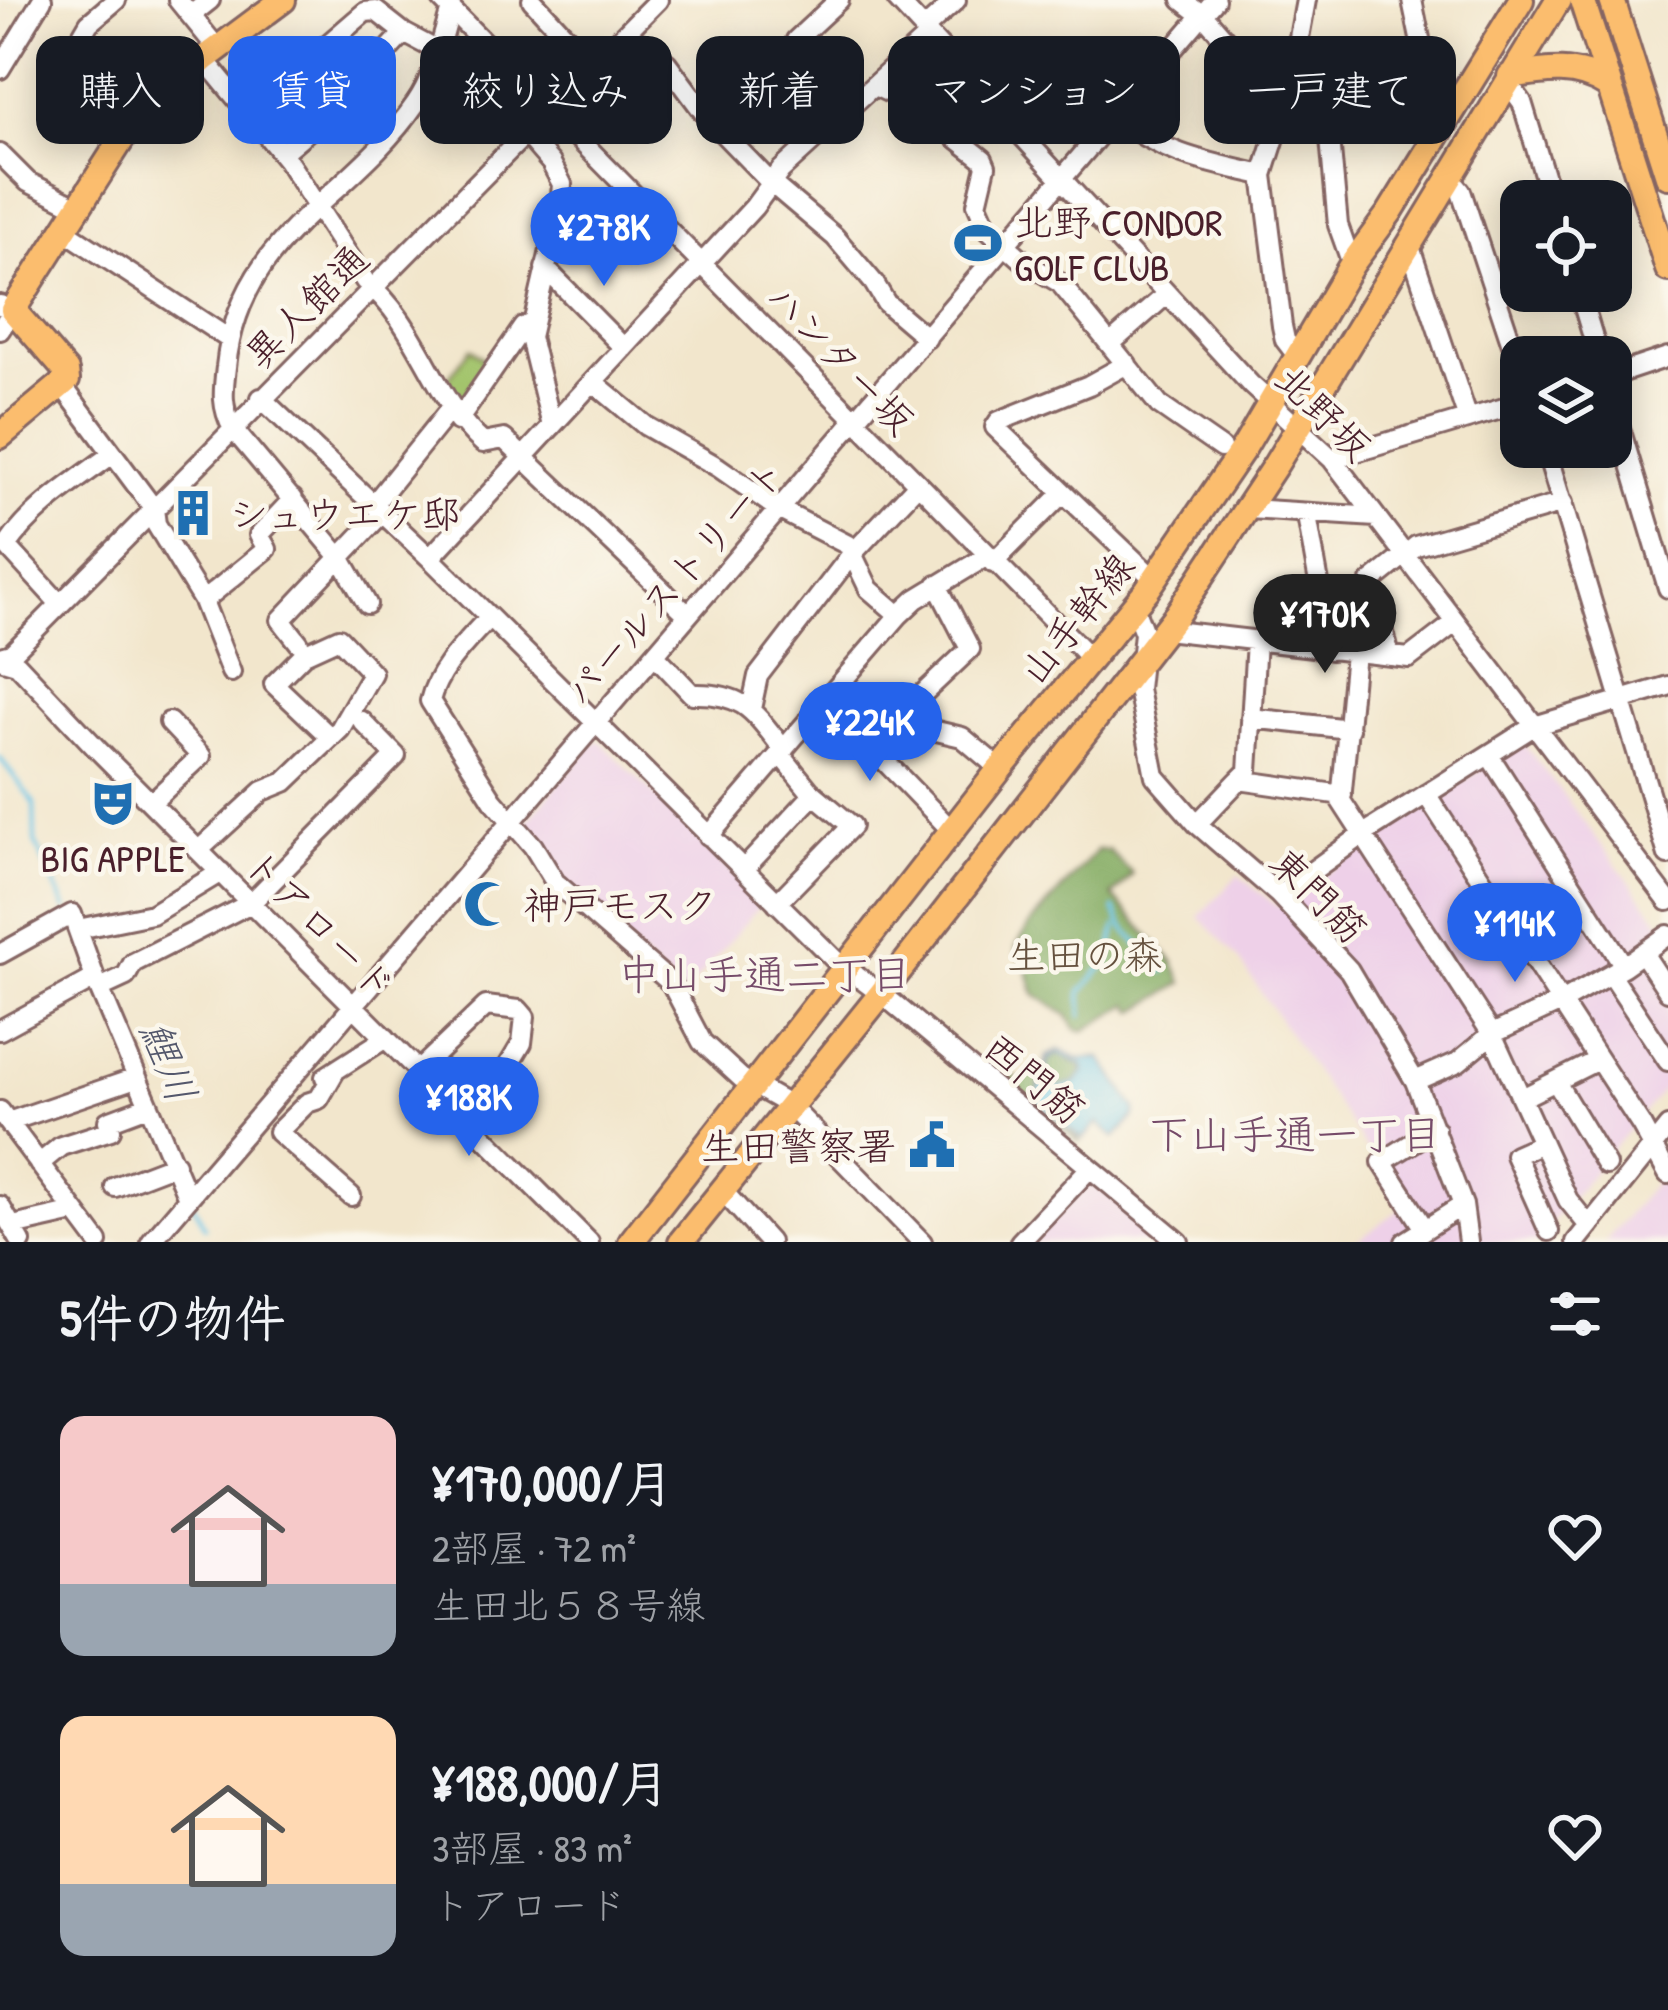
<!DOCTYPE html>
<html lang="ja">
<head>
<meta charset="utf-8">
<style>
	:root { --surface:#171b24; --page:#242831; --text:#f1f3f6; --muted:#9ea1a6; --accent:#2563eb }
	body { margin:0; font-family:"Patrick Hand","Klee One",sans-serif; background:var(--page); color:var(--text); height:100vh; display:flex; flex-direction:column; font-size:45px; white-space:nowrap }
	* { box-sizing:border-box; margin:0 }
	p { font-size:39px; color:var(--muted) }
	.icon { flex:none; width:66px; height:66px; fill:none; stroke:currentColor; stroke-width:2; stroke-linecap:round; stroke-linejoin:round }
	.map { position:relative; height:1242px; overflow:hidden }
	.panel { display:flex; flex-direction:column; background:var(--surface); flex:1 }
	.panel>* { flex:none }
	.banner { position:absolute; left:36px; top:36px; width:1596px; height:108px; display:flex; gap:24px }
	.controls { position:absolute; left:1500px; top:180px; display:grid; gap:24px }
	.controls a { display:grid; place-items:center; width:132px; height:132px; border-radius:24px; background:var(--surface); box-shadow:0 6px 30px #0003; font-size:60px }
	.price { position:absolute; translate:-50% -102px; padding:0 27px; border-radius:42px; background:var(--accent); color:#fff; font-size:39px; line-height:78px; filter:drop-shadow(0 3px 6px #0008) }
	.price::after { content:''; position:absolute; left:50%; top:72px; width:36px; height:27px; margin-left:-18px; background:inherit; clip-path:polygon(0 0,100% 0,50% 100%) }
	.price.selected { background:#222; color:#fff }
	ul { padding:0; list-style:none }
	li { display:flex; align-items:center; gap:36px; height:300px; padding:0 60px }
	li span { display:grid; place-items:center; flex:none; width:336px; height:240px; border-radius:24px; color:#555 }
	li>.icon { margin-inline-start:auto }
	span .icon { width:144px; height:144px; fill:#fffc; stroke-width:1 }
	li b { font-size:51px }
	h2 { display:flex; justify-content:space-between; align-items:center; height:144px; padding:0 60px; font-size:51px }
	.pill { padding:0 42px; border-radius:24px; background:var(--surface); box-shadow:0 6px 30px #0003; font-size:42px; line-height:108px }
	.pill.selected { background:var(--accent); color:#fff }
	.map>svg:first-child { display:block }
</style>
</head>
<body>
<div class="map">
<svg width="1668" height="1242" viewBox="0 0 1668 1242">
	<rect width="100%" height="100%" fill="#fbf7ec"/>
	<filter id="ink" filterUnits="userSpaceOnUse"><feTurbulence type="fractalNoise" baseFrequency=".00833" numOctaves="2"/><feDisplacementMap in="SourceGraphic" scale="24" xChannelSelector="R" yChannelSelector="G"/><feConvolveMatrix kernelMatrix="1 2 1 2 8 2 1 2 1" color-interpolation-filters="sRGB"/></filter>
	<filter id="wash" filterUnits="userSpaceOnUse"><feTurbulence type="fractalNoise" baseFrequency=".004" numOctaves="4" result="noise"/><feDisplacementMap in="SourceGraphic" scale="48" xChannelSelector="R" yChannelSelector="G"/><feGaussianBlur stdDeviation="2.7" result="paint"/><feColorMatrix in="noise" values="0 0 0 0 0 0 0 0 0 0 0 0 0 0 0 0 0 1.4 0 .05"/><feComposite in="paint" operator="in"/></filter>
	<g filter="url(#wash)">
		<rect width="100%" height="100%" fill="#f2e6cc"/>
		<!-- built -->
		<path fill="#eed0e8" d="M600,741L763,902L684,994L559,880L523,826L593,743Z
			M1522,741L1668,932V1083L1535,1242H1354L1405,1206L1238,958L1199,917L1238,875L1278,907Z
			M1668,1167V1242H1605Z
			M1091,1180L1166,1242H1033Z"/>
		<!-- green -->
		<path fill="#a3c46c" stroke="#76724c" stroke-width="3" d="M471,348L487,361L480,371L484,374L464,402L443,385Z"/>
		<!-- forest -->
		<path fill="#82aa60" stroke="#666446" stroke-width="3" d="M1097,850H1108L1131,872L1132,875L1112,896L1173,961L1183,983L1135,1012L1130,1004L1084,1031L1076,1029L1067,1015L1035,994L1026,965L1017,955L1016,947L1029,926Z
			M1058,1054L1085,1068L1074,1084L1059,1087C1047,1082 1043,1073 1047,1061Z
			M1002,1068L1021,1081L1032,1070L1040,1073L1036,1102L1080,1138L1079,1142L998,1076Z"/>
		<!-- water -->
		<path fill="#66c3e4" stroke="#587188" stroke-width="3" fill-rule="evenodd" d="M1059,1050L1079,1059L1101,1058L1136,1109L1135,1116L1115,1138L1098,1123L1083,1139L1037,1102L1046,1057ZM1058,1054L1083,1065L1084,1072L1074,1084L1059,1087L1047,1079V1061Z"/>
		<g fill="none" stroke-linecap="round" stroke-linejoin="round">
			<!-- stream -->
			<path stroke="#66c3e4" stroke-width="4.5" d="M0,758L34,803L35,842L66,909
				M1114,909L1122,926L1164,971
				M1082,1016L1081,992L1109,960L1116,927
				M191,1201L205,1227"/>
		</g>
	</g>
	<g filter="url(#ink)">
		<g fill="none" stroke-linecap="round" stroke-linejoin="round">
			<defs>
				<path id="minor" d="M178,0L217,48
					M442,0L1091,659
					M532,0L593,66
					M897,0L1251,385L1332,459L1668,901
					M1182,0L1209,21L1284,107
					M1412,0L1432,97L1449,117
					M191,15L210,0
					M923,30L956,0
					M626,33L667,63L707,117L770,182L835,237L874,283L886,303L927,338
					M796,40L839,0
					M72,52L89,23L116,0
					M204,59L287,160L365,281C419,324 432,398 483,443L504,439L688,615
					M433,66C467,90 486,116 517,141
					M0,69L42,0
					M875,86L913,104L983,159L986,166L977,204L988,229L1026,263L1060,283L1159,405L1221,448
					M1500,92L1514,91L1522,102L1552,201
					M1288,97L1324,107L1426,75
					M1327,106L1338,225L1352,264
					M245,108L286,80L365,12L376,11L404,33L438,51
					M1114,115C1161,154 1205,162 1263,175
					M525,133L551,163L562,184L560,207L530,337L552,426
					M282,153L328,114L404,33
					M0,154L28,182L78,207
					M1449,177L1461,191L1521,372
					M65,231L229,339
					M1410,247L1468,419
					M545,268L624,348
					M1579,291L1599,357
					M0,305L13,310L0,330
					M1110,344L1166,295
					M1298,357L1285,340L1282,326L1263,175L1288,97L1306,0
					M1127,364L1089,385L999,421L995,427L1155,580
					M1611,376L1668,357
					M593,382L646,426L718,467L778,509L848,545L869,589L899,615
					M61,384L154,509L156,524L203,601L231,672
					M261,398L430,558L834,959L893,1003L1179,1242
					M1611,398L1668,588
					M458,421L523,327L532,323
					M1545,447L1668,855
					M1332,459L1521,403
					M374,504L451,408
					M1248,509L1376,517
					M1307,516L1331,650
					M430,558L754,207L781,170L928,36
					M993,563L1063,493
					M203,601L267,549L259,535L293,499
					M60,604L7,546C34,507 73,483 111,455
					M367,604L340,557L233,429C221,407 223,391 226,367C239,234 349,201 416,103C435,76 441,41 451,9
					M1134,607L1144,633L1138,689L1155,776L1197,824L1279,895L1349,970L1415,1081L1463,1205L1468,1242
					M489,617C467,642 438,668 430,701L493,800L533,846L555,882L671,983L702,1042L741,1078L789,1105L922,1242
					M1165,630L1409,658L1456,622
					M299,643L281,620L383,512
					M1355,653L1341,801L1492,1034L1568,1200L1589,1226
					M655,655L692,694C744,692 754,712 784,750
					M1390,656L1371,582L1416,546L1563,503
					M0,657L11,654L658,0
					M0,659L17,664L97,749L589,1242
					M826,700L952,831
					M751,709L758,676L851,555L918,484
					M908,710L928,729L962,737L1000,769
					M1251,718L1349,729
					M870,744L970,649L937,585
					M1489,755L1624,966
					M1239,780L1248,771L1256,641
					M1426,794L1641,1125L1668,1174
					M152,802L201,756L169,722
					M1197,824L1239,780L1342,795
					M709,836L899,615L916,599L987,556
					M199,850L263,791L285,782L340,729L372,673L339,638L304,654L274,684L331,738
					M744,869L814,794
					M1279,895L1365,833L1534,726L1668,686
					M777,903L852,826L810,791L780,754
					M78,929L152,914L221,872
					M1643,953L1668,991
					M0,954L72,914L95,978L188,1198
					M1610,974L1668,1061
					M100,988L126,976L133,963L251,903L396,756L362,721
					M0,1030L95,978
					M419,1070L486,1006L519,1010L525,1017L522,1043L473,1125
					M334,1073L319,1099L307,1103L278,1132L351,1196
					M325,1077L386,1038
					M1415,1081L1458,1062L1492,1034L1559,1003L1624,966L1668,935
					M1556,1082L1606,1165
					M1522,1098L1598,1060
					M0,1111L98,1242
					M8,1122L136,1078
					M1542,1143L1515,1155L1549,1231
					M39,1164L61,1146L111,1130L108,1121L148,1106
					M115,1187L175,1164
					M722,1190L769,1242
					M0,1206L21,1242
					M13,1226L75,1212
					M1425,1229L1382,1162L1435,1129
					M151,1242L1215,0
					M1020,1242L1090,1168
					M1405,1242L1463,1205
					M1576,1242L1668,1127"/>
				<path id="major" d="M1582,0L1668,269
					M1612,0L1668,176
					M1510,76C1547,70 1575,65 1607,85
					M0,436L67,380L66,371L13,310L129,128L204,59L283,0
					M631,1242L1000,769L1147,590L1245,446L1352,264L1390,212L1521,0
					M681,1242L881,994L1177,614L1276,464L1558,0"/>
			</defs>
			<!-- minor casing -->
			<use href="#minor" stroke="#856563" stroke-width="24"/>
			<!-- major casing -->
			<use href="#major" stroke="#856563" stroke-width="30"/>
			<!-- minor -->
			<use href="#minor" stroke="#fff" stroke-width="18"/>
			<!-- major -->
			<use href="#major" stroke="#fbbd6e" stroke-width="24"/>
		</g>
	</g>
	<!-- icons -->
	<defs>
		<symbol id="stadium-bare" viewBox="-9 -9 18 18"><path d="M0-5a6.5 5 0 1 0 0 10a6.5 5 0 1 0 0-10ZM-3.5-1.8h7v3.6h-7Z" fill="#1f6fb2" stroke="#fbf7ec" stroke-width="2.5" paint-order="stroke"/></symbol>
		<symbol id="building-bare" viewBox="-9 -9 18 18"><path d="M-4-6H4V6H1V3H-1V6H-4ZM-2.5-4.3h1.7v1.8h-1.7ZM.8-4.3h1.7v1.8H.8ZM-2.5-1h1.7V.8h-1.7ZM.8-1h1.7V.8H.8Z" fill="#1f6fb2" stroke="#fbf7ec" stroke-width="2.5" paint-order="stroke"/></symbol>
		<symbol id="theatre-bare" viewBox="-9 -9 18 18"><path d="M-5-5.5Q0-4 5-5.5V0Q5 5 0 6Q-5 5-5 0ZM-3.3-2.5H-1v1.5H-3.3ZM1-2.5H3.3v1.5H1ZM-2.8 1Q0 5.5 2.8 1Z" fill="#1f6fb2" stroke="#fbf7ec" stroke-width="2.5" paint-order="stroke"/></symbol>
		<symbol id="mosque-bare" viewBox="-9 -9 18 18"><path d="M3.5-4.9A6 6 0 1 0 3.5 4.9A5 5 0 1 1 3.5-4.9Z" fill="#1f6fb2" stroke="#fbf7ec" stroke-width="2.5" paint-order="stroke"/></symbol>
		<symbol id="civic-bare" viewBox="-9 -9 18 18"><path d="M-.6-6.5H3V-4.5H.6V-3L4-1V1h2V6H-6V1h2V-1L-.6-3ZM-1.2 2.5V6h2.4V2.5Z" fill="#1f6fb2" stroke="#fbf7ec" stroke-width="2.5" paint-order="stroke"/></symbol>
	</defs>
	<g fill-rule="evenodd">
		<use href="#stadium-bare" x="945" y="210" width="66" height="66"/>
		<use href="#building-bare" x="160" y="480" width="66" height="66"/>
		<use href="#theatre-bare" x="80" y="770" width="66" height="66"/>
		<use href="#mosque-bare" x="454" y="871" width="66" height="66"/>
		<use href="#civic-bare" x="899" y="1112" width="66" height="66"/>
	</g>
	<g text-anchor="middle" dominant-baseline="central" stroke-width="9" stroke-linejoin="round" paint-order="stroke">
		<!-- poi labels -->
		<g font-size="39" fill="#4a1f2b" stroke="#fbf7ec" text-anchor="start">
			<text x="1014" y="221">北野 CONDOR<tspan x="1014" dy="45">GOLF CLUB</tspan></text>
			<text x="229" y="513">シュウエケ邸</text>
			<text x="113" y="857" text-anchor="middle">BIG APPLE</text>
			<text x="523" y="904">神戸モスク</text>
			<text x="896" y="1145" text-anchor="end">生田警察署</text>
		</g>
		<!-- street labels -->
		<g font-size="39" fill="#4a1f2b" stroke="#fbf7ec">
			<text transform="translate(306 306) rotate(-45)">異人館通</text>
			<text transform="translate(841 358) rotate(46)">ハンター坂</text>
			<text transform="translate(1324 412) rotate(45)">北野坂</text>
			<text transform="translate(674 581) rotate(-49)">パールストリート</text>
			<text transform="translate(1076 618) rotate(-51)">山手幹線</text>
			<text transform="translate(1319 895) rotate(45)">東門筋</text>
			<text transform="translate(320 924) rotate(45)">トアロード</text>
			<text transform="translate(1035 1078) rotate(40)">西門筋</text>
		</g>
		<!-- park labels -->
		<g font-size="39" fill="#65513e" stroke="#fbf7ec">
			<text x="1085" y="954">生田の森</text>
		</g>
		<!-- neighbourhood labels -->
		<g font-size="42" fill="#764b69" stroke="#fbf7ec">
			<text x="765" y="973">中山手通二丁目</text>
			<text x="1295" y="1133">下山手通一丁目</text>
		</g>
		<!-- water labels -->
		<g font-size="42" font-style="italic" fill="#54586c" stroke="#fbf7ec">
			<text transform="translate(169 1061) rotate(68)">鯉川</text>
		</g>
	</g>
</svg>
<div class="controls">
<a><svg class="icon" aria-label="locate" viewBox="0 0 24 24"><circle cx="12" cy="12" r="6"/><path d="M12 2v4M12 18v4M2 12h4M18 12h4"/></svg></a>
<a><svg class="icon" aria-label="layers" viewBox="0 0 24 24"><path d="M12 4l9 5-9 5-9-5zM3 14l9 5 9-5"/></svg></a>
</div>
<b class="price" style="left:604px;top:289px">¥278K</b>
<b class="price selected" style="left:1325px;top:676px">¥170K</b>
<b class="price" style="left:870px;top:784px">¥224K</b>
<b class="price" style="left:1515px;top:985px">¥114K</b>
<b class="price" style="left:469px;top:1159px">¥188K</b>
<div class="banner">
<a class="pill">購入</a>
<a class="pill selected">賃貸</a>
<a class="pill">絞り込み</a>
<a class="pill">新着</a>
<a class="pill">マンション</a>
<a class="pill">一戸建て</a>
</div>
</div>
<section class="panel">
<h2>5件の物件<svg class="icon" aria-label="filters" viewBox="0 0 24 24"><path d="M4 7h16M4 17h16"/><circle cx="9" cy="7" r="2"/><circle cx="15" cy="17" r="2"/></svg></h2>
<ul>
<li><span style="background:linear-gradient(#f6c9c9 70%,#9aa5b1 0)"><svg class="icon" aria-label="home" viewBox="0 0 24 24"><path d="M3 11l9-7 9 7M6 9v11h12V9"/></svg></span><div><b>¥170,000/月</b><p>2部屋 · 72 m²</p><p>生田北５８号線</p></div><svg class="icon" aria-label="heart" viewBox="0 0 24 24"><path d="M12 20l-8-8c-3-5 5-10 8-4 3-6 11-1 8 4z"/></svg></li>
<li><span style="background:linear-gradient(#ffd9b3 70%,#9aa5b1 0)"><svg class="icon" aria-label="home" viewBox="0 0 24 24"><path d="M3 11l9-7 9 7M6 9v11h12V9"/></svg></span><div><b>¥188,000/月</b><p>3部屋 · 83 m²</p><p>トアロード</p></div><svg class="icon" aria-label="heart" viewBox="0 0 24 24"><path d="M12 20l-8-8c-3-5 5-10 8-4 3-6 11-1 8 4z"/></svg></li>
</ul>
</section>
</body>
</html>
